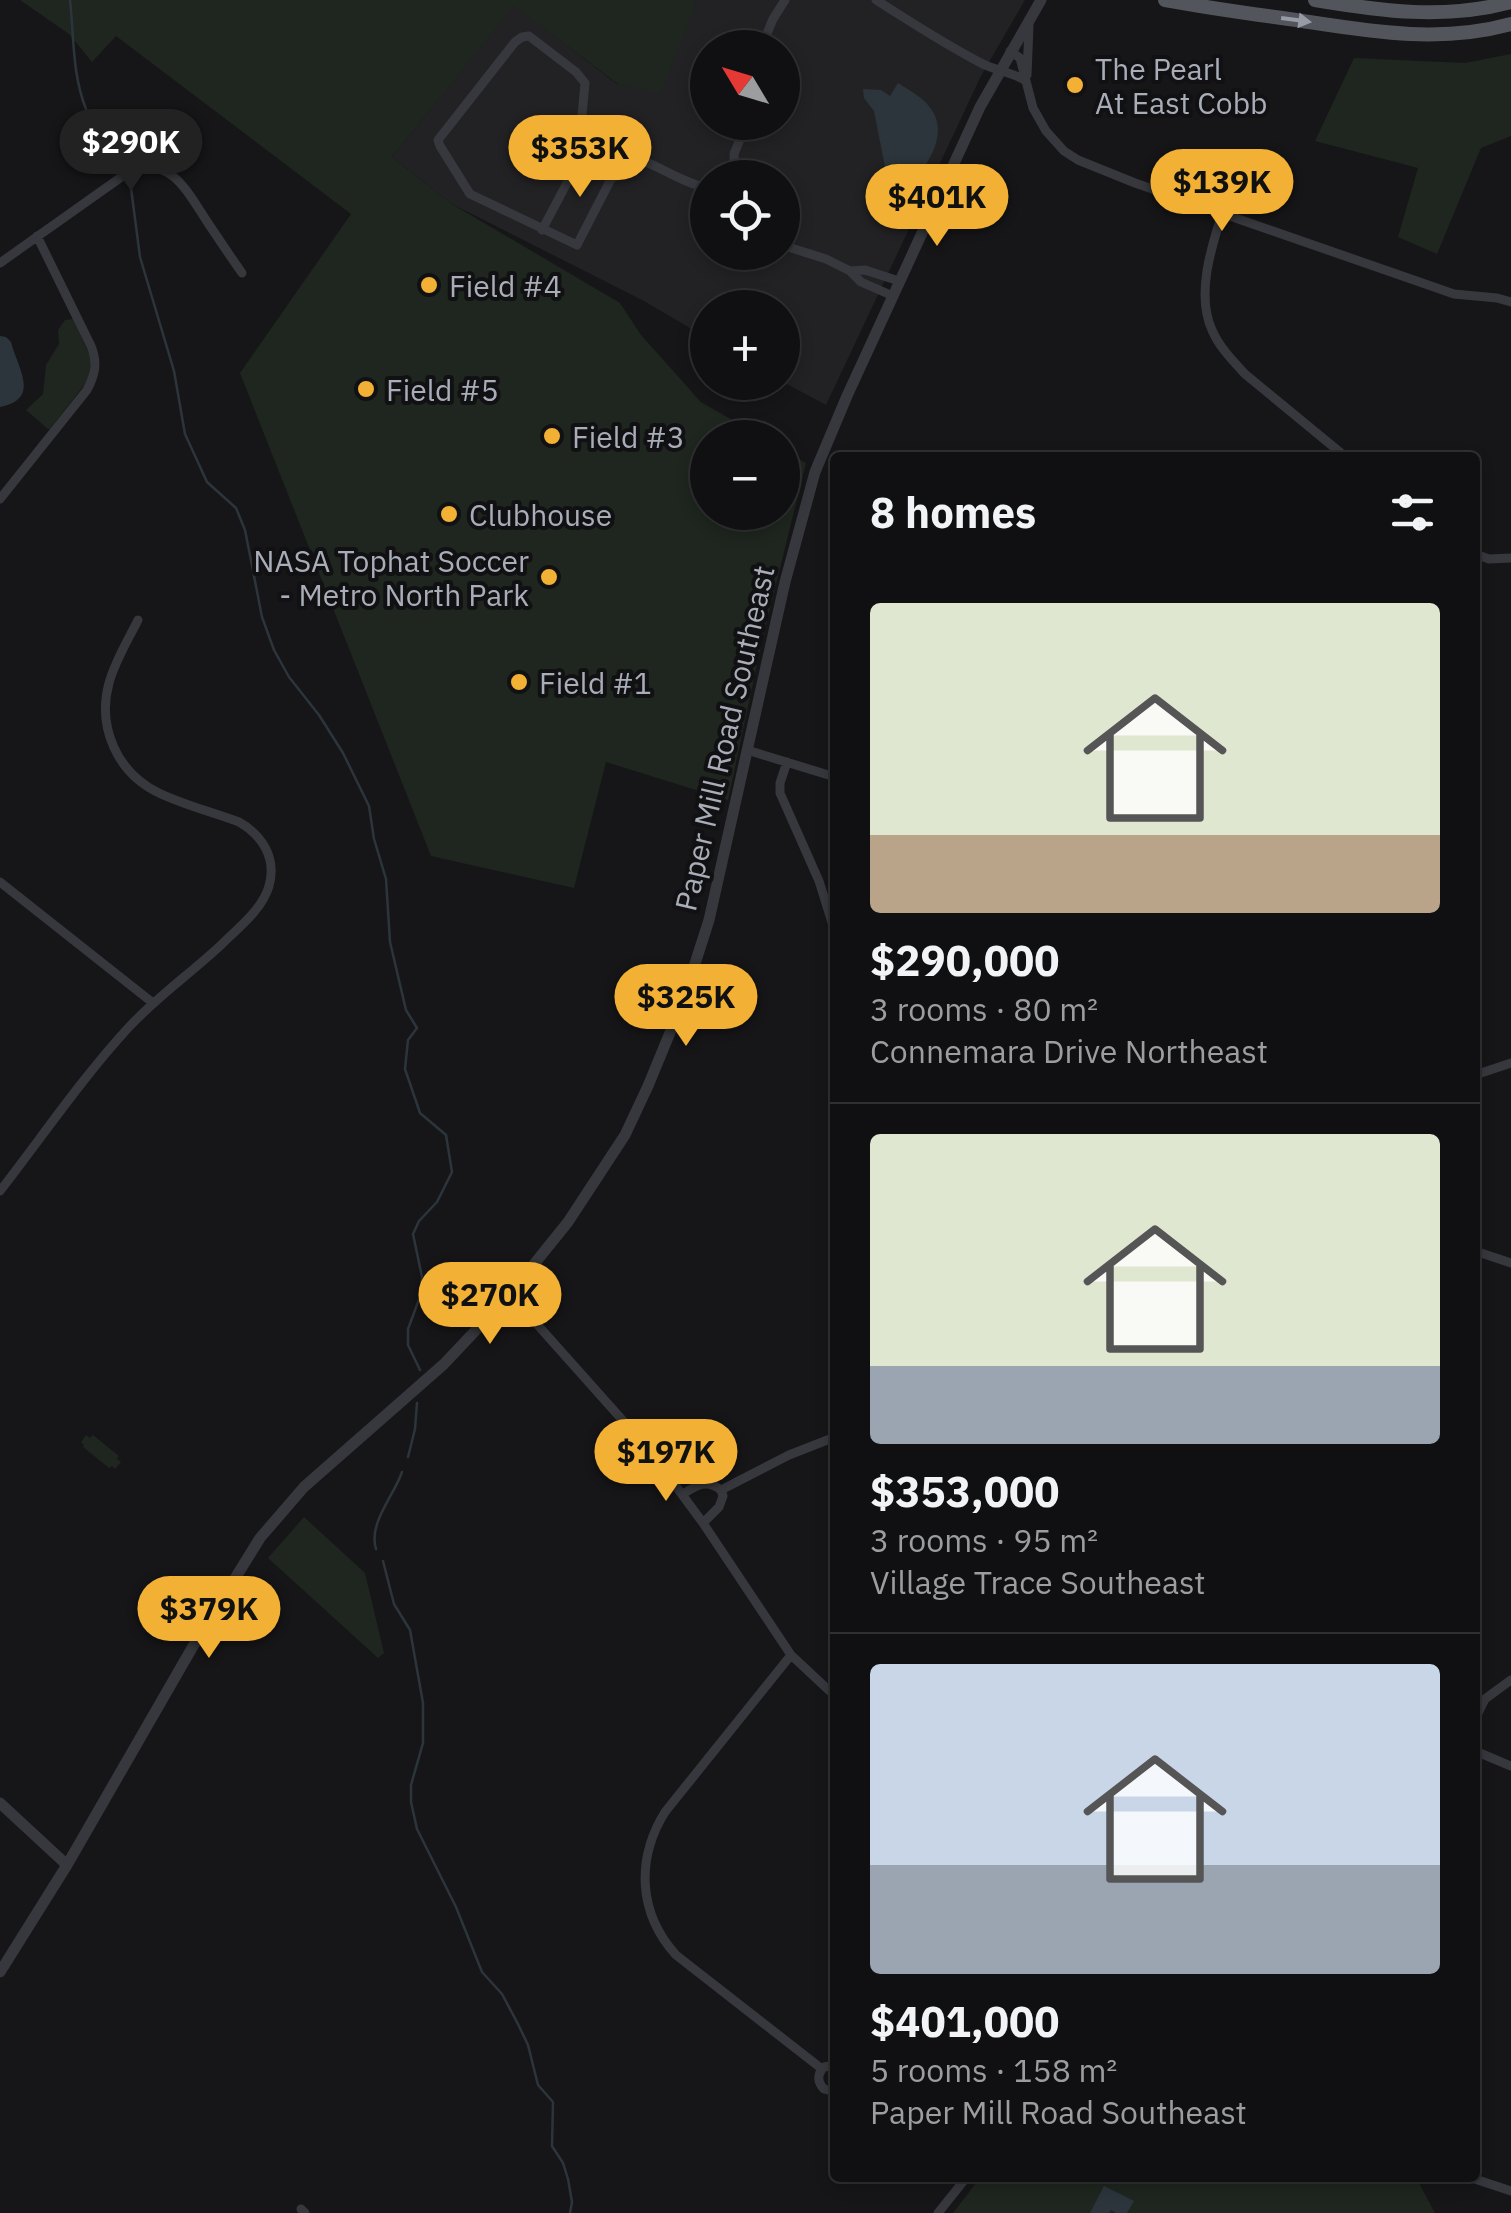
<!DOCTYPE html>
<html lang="en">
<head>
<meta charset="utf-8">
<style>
	:root { --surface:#101012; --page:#19191b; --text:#f1f3f6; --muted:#9c9d9f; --line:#303032; --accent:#f2b134 }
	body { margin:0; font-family:"IBM Plex Sans",sans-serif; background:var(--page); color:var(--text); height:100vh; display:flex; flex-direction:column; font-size:38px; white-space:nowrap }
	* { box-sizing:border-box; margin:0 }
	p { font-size:32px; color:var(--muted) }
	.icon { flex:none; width:55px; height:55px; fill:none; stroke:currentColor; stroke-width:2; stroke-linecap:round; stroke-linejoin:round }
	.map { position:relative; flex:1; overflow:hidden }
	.details { position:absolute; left:830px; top:452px; width:650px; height:1730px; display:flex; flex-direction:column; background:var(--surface); border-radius:10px; box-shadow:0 5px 15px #0003,0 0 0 2px var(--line) }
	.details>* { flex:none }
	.needle { width:65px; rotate:308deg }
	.fabs { position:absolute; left:690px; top:30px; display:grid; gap:20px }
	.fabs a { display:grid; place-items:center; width:110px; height:110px; border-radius:50%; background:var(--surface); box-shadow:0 5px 15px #0003,0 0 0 2px var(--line); font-size:50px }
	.price { position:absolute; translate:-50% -85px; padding:0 22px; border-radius:35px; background:var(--accent); color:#111; font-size:32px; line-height:65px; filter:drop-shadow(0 2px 5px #0008) }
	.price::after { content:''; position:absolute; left:50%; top:60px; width:30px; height:22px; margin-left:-15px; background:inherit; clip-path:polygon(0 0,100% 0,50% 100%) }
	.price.current { background:#222; color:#fff }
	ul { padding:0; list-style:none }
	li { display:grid; align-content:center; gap:20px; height:530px; padding:0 40px }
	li+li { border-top:2px solid var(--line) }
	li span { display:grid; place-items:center; height:310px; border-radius:10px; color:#555 }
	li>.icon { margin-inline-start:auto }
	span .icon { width:180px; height:180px; fill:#fffc; stroke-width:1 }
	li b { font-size:42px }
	h2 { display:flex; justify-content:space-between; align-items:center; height:120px; padding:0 40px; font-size:42px }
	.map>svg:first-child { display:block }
</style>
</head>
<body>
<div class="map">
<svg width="1511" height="2213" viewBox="0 0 1511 2213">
	<rect width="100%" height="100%" fill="#161618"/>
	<!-- built -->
	<path fill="#222225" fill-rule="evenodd" d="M693,0H1025L981,76L826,405L783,382L782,308H708L707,338L644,301L452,204L392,157L514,5L617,84L696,3ZM708,48H782V122H708ZM708,178H782V252H708Z"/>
	<!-- green -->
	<path fill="#1e261f" d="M20,0H693L696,3L661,93L618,84L514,6L392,157L452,204L620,303L641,335L701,402L762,437L708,438V512H782L783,450L806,463L762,641L728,800L606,762L574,888L431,856L240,373L351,214L116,36L92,62L69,34Z
		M1511,54V136L1481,148L1437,254L1398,237L1418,168L1315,141L1354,58L1465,63Z
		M73,319L91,358L89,379L50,429H48L26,410L43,394L46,365L59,344L58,330L65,320Z
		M86,1435L90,1438L93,1435L119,1456L117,1459L121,1462L115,1469L112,1466L109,1468L83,1447L84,1445L81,1442Z
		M304,1517L365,1573L384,1653L378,1658L268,1558Z
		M980,2178H1399L1419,2183L1435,2213H953Z"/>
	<!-- water -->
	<path fill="#2c353c" d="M898,83C909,90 924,98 931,109C949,133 928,166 910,184L895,183L887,177L874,111L864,98L863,89L881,90L890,96Z
		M0,336L6,337L11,342C18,369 41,399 0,407Z
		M1104,2186L1134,2201L1127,2213H1116L1111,2210L1109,2213H1090Z"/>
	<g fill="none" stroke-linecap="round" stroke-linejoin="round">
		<!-- stream -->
		<path stroke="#2c353c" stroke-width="2.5" d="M70,0C74,36 72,74 86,109C94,127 108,145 119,163
			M131,188L140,257L174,371L185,434L207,482L236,508L245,530L262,617L274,650L289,677L319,715L343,753L369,806L374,839L386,879L390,942L406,1010L417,1028L408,1040L405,1069L420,1113L446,1135L452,1172L437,1202L419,1221L413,1234L422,1277L421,1294L408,1329V1345L420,1370
			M408,1457L415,1429L417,1403
			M376,1549C368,1523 394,1496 402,1472
			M383,1561L394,1604L410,1630L423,1703V1743L411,1785V1802L417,1829L456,1907L482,1972L502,1994L518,2024L528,2045L538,2085L553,2102L552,2146L563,2163L568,2179L572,2202L570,2213"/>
		<!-- minor -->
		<path stroke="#37383d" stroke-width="9" d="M876,0C911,22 944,44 981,63C996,71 1013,72 1026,81
			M761,48L773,19L785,0
			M1010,51L1020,58L1033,108L1046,131L1064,151L1078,160L1135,183L1454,294L1497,298L1511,302
			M1027,75L1029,26
			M619,174L611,179L577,245L470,194L440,146L438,140L515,42L522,37L529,36L576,72L585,83L579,147C592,157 609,152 625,155C654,161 678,182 708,188
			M735,178L734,154L747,122
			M1222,214C1211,248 1196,295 1212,330C1219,347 1233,361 1245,374L1347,458
			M542,230L584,151
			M782,245L826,259L850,271L861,282L893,296
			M0,263L127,173C169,153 187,191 206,220C218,238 230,256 242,273
			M850,271L865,270L899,281
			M0,499L87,390C95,375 98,363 91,346L37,236
			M1475,554L1489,559L1511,558
			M747,750L835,777
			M787,762L780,783V793L819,881L835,932
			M0,882L153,1003
			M1475,1075L1511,1063
			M0,1191C42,1137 82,1078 129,1027C157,997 191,973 221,945C238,928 262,910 269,886C277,858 262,835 239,822C212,812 184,805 159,793C117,773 97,727 109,683C115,661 128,640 138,620
			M1475,1251L1511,1263
			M510,1294L650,1451L703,1523L791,1655L835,1696
			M721,1490L789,1455L835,1437
			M683,1494C697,1485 706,1479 721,1490
			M703,1523L719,1507L723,1496L721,1490
			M791,1655L665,1812C636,1859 638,1913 676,1955L822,2069
			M1475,1719L1485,1699L1511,1680
			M1475,1751L1511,1766
			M835,2065L824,2067C817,2074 817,2082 824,2089L835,2092
			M1472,2178L1511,2191
			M301,2209L305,2213
			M938,2213L966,2178"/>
		<!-- tertiary -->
		<path stroke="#37383d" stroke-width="11" d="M0,1803L67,1865
			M0,1972L67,1865L192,1648L260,1538L304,1487L444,1364L510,1294L568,1222L625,1135L648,1086L683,1001L709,920L785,582L815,472L847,396L980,107L1041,0"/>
		<!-- primary -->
		<path stroke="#53555c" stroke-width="14" d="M1165,0C1209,8 1252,14 1296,20C1368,31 1439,44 1511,24
			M1315,0C1381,11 1445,20 1511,2"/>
	</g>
	<!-- one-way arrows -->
	<defs><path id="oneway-solid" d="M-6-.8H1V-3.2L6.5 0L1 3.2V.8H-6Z" transform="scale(2.5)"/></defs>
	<use fill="#979ba6" href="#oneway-solid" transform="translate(1296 20) rotate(8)"/>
	<!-- markers -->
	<g fill="#f2b134" stroke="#111113" stroke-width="4">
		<circle cx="1075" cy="85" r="10"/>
		<circle cx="429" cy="285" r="10"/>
		<circle cx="366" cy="389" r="10"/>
		<circle cx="552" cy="436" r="10"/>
		<circle cx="449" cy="514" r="10"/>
		<circle cx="549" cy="577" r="10"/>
		<circle cx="519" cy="682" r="10"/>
	</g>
	<g text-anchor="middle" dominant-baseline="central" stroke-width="8" stroke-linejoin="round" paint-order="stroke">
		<!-- poi labels -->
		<g font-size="30" fill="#a8adb8" stroke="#111113" text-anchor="start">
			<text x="1095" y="68">The Pearl<tspan x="1095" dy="34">At East Cobb</tspan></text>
			<text x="449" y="285">Field #4</text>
			<text x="386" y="389">Field #5</text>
			<text x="572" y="436">Field #3</text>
			<text x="469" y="514">Clubhouse</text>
			<text x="529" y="560" text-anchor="end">NASA Tophat Soccer<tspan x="529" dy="34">- Metro North Park</tspan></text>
			<text x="539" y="682">Field #1</text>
		</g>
		<!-- street labels -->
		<g font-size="30" fill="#a8adb8" stroke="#111113">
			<text transform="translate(724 738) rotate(-77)">Paper Mill Road Southeast</text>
		</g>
	</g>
</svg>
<div class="fabs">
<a><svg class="needle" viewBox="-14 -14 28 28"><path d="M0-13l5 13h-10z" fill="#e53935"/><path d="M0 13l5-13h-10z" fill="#9c9d9f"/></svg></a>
<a><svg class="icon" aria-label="locate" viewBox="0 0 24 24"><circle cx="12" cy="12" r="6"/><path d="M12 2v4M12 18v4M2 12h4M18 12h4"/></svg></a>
<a>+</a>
<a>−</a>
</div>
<b class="price current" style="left:131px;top:194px">$290K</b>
<b class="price" style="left:580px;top:200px">$353K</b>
<b class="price" style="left:1222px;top:234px">$139K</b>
<b class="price" style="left:937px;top:249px">$401K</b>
<b class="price" style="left:686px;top:1049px">$325K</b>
<b class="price" style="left:490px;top:1347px">$270K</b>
<b class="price" style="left:666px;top:1504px">$197K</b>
<b class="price" style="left:209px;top:1661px">$379K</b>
<section class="details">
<h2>8 homes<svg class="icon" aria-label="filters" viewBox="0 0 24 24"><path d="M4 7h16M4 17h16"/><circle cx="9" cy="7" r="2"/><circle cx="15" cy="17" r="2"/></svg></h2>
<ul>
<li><span style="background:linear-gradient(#dfe7d0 75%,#b9a48a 0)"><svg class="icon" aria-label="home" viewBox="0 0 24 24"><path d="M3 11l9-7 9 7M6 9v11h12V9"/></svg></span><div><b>$290,000</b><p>3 rooms · 80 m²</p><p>Connemara Drive Northeast</p></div></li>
<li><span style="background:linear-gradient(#dfe7d0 75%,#9aa5b1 0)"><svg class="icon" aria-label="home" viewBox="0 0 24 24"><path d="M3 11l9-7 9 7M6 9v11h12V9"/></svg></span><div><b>$353,000</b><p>3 rooms · 95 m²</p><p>Village Trace Southeast</p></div></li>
<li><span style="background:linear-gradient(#c9d6e8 65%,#9aa5b1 0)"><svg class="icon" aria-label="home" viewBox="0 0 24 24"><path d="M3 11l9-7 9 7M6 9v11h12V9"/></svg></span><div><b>$401,000</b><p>5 rooms · 158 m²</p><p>Paper Mill Road Southeast</p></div></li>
</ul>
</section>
</div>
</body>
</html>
